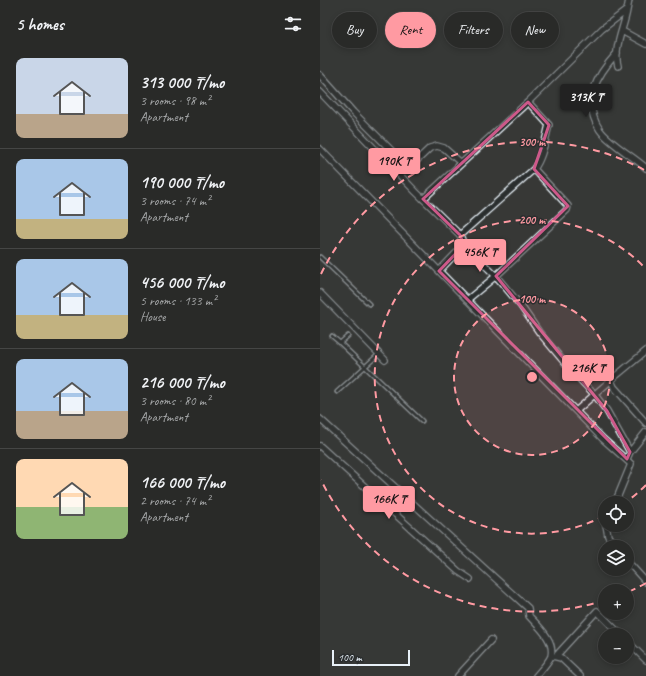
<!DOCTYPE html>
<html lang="en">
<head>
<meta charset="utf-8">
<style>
	:root { --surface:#292a28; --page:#353634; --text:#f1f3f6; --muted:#a5a7a8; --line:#454645; --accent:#ff9aa2 }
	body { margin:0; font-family:Caveat,sans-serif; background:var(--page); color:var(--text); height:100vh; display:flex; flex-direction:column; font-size:15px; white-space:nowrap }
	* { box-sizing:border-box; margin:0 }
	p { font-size:13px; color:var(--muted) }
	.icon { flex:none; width:22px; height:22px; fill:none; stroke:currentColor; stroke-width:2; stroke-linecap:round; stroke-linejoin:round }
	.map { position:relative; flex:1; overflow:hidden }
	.sheet { display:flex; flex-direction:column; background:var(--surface); width:320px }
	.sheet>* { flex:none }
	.banner { position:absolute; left:12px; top:12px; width:254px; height:36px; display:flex; gap:8px }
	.fabs { position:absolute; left:278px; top:496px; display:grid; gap:8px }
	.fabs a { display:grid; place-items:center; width:36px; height:36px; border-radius:50%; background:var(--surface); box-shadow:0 2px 6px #0003,0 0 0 1px var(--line); font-size:20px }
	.scale { position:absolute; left:12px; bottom:10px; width:78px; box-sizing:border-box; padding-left:4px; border:2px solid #e8f1f8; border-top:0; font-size:11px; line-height:14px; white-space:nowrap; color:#e8f1f8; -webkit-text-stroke:3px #2a2d2e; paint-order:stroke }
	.price { position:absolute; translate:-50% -34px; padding:0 9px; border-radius:4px; background:var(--accent); color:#111; font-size:13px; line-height:26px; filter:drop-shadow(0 1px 2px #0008) }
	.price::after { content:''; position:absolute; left:50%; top:24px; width:12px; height:9px; margin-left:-6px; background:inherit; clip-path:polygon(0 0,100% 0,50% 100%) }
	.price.active { background:#222; color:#fff }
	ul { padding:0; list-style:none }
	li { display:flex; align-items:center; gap:12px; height:100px; padding:0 16px }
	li+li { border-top:1px solid var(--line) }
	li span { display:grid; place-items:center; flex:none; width:112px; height:80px; border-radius:8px; color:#555 }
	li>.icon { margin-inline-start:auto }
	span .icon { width:48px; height:48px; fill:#fffc; stroke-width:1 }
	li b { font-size:17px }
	h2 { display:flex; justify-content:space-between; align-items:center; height:48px; padding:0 16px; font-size:17px }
	.pill { padding:0 14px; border-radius:18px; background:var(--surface); box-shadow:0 2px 6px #0003,0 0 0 1px var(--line); font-size:14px; line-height:36px }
	.pill.active { background:var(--accent); color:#111 }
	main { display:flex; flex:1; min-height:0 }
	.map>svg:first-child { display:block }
</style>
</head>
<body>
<main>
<section class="sheet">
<h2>5 homes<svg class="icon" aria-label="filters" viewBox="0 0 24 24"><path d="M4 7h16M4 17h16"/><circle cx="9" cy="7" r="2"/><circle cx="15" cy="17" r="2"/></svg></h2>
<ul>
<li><span style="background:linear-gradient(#c9d6e8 70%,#b9a48a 0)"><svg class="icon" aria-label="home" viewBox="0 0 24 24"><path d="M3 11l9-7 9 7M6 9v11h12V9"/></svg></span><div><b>313 000 ₸/mo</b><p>3 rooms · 98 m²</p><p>Apartment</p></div></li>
<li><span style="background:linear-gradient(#a9c7e8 75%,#c2b280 0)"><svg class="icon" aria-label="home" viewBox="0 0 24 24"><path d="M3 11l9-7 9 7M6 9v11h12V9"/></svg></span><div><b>190 000 ₸/mo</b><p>3 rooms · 74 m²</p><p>Apartment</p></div></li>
<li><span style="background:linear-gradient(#a9c7e8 70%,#c2b280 0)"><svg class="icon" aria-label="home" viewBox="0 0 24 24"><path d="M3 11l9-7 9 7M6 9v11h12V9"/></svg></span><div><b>456 000 ₸/mo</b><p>5 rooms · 133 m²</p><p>House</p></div></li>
<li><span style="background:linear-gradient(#a9c7e8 65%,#b9a48a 0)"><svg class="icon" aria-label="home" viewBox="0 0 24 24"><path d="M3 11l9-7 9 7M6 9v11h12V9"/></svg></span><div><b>216 000 ₸/mo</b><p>3 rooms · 80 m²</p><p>Apartment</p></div></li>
<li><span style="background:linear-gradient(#ffd9b3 60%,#8fb573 0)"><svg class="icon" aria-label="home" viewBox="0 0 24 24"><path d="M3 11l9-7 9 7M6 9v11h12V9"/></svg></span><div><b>166 000 ₸/mo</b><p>2 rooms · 74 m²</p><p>Apartment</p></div></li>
</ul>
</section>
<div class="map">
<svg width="326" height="676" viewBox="0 0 326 676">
	<rect width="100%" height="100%" fill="#373836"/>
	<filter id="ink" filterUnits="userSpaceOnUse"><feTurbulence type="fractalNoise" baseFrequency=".025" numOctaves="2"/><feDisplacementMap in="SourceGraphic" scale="8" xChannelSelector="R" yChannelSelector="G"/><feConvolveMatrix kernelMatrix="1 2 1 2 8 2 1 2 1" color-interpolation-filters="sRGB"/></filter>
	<g filter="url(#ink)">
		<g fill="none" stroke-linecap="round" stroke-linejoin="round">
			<defs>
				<path id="service" d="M0,257L49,304
					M12,336L20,343
					M28,336L20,343L102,421
					M17,392L59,354"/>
				<path id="minor" d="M307,10L309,0
					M302,31L326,44
					M297,53C277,75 261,101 280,130C289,143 314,157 326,168
					M0,75L33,112L72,151L82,164L85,166H91L110,148L117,146L124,148L141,163
					M0,92L96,192L140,235L144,245L119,271
					M208,102L282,29L307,10C304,28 293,48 298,66
					M0,149L283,439L311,464L295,503
					M103,199L208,102L229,125C225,140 223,157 214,169L248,206L247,210L176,276L201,306L219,332L250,369L275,395L287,411L310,452L307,459
					M140,235L214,169
					M144,245L176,276L147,300
					M0,293L65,360
					M326,351L291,380L294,387L326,423
					M256,411L291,380
					M0,419L208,608L209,616C218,626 235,640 231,656C229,662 220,671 216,676
					M0,446L138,571L150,579
					M310,452L326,432
					M286,525L288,536L296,547
					M307,561L326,582
					M307,641L326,660
					M233,656L241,658L260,676
					M236,656L277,611L301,635
					M138,676L171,640"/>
			</defs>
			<!-- service casing -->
			<use href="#service" stroke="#e8f1f8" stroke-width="5.5"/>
			<!-- minor casing -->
			<use href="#minor" stroke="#e8f1f8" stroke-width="8"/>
			<!-- service -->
			<use href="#service" stroke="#2a2d2e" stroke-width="2.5"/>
			<!-- minor -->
			<use href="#minor" stroke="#2a2d2e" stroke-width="5.5"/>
		</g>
	</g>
	<!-- marked area -->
	<path d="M0 0H326V676H0ZM208,102L229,125L214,169L248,206L176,276L287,411L310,452L307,459L119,271L144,245L140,235L103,199Z" fill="#373836" fill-opacity=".55" fill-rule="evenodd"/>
	<path fill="none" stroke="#cd598a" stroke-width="3" stroke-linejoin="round" d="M208,102L229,125L214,169L248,206L176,276L287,411L310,452L307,459L119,271L144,245L140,235L103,199Z"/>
	<!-- distance rings -->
	<circle cx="212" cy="377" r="78" fill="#ff9aa2" fill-opacity=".12"/>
	<g fill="none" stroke="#ff9aa2" stroke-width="2" stroke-dasharray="7 5">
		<circle cx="212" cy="377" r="78"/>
		<path d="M326 485A157 157 0 0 1 306 502M284 516A157 157 0 1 1 326 269"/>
		<path d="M326 583A235 235 0 0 1 308 592M285 600A235 235 0 0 1 1 480M1 274A235 235 0 0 1 326 171"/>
	</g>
	<circle cx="212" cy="377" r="6" fill="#ff9aa2" stroke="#2a2d2e" stroke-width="2"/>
	<g font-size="12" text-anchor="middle" font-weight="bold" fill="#ff9aa2" stroke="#2a2d2e" stroke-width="3" stroke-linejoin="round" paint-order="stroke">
		<text x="212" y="146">300 m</text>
		<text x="212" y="224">200 m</text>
		<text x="212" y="303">100 m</text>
	</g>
</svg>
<div class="fabs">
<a><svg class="icon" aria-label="locate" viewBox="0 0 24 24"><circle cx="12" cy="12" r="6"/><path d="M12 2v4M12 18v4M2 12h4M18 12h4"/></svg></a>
<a><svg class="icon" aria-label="layers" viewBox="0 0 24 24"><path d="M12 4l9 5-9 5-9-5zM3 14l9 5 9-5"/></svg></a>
<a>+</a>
<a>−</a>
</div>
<div class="scale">100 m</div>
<b class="price active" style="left:266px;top:118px">313K ₸</b>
<b class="price" style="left:74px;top:182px">190K ₸</b>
<b class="price" style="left:160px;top:273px">456K ₸</b>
<b class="price" style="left:268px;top:389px">216K ₸</b>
<b class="price" style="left:69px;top:520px">166K ₸</b>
<div class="banner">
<a class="pill">Buy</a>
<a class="pill active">Rent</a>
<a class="pill">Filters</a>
<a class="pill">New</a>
</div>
</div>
</main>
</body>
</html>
